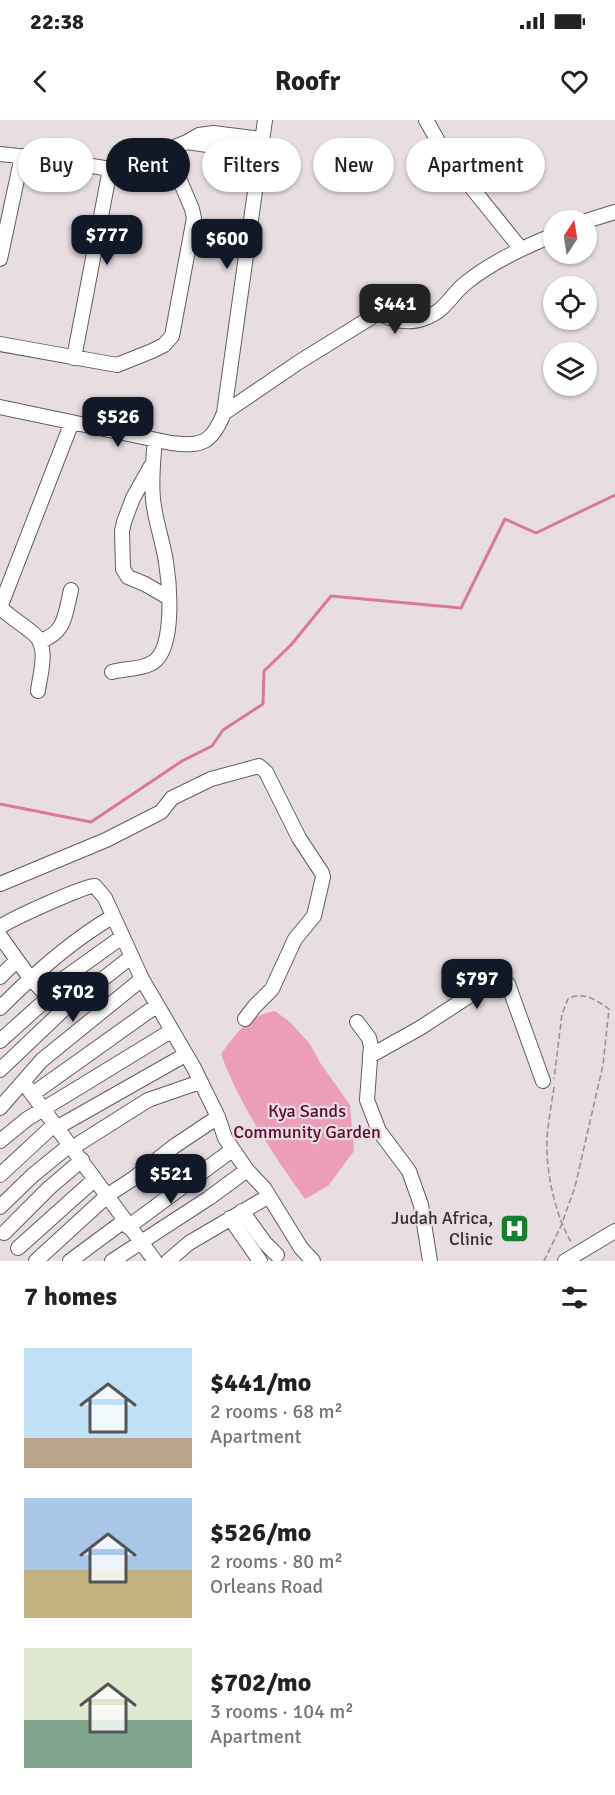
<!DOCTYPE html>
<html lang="en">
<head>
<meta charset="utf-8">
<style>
	:root { --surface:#fff; --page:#f6f6f6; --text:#222; --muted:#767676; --accent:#111827 }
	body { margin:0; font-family:Signika,sans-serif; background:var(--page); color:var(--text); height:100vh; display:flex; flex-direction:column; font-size:22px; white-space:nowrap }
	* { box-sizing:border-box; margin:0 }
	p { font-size:20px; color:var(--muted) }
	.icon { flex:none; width:33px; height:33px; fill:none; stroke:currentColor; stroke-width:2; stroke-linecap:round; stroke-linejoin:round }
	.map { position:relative; height:1141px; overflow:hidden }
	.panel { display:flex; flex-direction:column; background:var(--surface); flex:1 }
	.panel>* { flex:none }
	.banner { position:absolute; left:18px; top:18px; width:579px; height:54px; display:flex; gap:12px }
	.needle { width:39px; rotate:12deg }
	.tools { position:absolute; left:543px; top:90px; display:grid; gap:12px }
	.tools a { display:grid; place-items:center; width:54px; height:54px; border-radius:50%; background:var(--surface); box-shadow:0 2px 4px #0004; font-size:30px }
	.price { position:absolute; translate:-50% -51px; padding:0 14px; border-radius:12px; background:var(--accent); color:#fff; font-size:20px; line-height:39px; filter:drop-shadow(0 2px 3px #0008) }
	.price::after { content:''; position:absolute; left:50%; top:36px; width:18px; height:14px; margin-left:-9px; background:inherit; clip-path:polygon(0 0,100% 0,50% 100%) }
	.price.on { background:#222; color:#fff }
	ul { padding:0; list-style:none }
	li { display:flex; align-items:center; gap:18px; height:150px; padding:0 24px }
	li span { display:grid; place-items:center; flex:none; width:168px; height:120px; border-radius:0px; color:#555 }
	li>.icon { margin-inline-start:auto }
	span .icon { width:72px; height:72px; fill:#fffc; stroke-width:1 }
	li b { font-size:26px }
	h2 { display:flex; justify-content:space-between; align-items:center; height:72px; padding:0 24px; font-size:26px }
	.chip { padding:0 21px; border-radius:27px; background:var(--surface); box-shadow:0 2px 4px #0004; font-size:21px; line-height:54px }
	.chip.on { background:var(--accent); color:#fff }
	.status { display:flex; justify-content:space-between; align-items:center; height:42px; padding:0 30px; background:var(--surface); direction:ltr }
	.status svg { height:16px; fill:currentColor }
	header { display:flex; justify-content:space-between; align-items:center; height:78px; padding:0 24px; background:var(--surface); font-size:27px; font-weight:700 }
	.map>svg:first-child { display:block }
</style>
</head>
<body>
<div class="status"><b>22:38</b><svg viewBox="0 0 49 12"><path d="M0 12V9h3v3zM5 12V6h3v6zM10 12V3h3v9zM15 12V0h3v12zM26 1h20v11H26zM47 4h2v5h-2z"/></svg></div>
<header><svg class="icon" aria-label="back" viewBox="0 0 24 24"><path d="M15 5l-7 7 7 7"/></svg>Roofr<svg class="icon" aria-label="heart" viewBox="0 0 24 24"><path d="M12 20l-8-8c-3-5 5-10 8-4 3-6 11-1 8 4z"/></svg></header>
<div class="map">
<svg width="615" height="1141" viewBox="0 0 615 1141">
	<rect width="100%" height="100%" fill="#e8dde0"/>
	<!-- green -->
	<path fill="#ec9eb9" d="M275,891L291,903L310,924L321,944L350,985L354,1031L328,1066L305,1079C273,1034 240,986 221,934C235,914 249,895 275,891Z"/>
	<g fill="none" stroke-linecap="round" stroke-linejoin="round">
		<!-- stream -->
		<path stroke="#d9789c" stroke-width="3" d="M0,684L91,702L182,641L212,626L223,610L263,584L264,551L291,525L331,476L461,488L505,399L536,413L615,375"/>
		<defs>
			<path id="minor" d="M426,0L447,37L521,129
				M187,22L261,33
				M0,34L56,40L110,49L135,43L187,22L199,15L213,13L262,19
				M586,101L615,92
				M0,139L22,36
				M0,224L117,245L152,231L164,225L172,216L194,98L192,89L167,30
				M74,238L110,49
				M0,287L171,323C202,327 212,323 224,293L265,0
				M224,293L299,242L375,195C382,193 386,197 393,199C403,202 415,202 425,198C445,192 452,173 467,162C492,142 524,127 554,115
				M151,346L133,378L124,402L122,411L123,449L128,457L145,464L169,478
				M40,521C66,513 65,494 71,470
				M112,552C125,548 145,550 156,540C174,523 170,466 166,442C163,421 155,401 153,379C151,360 153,340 155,320
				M38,571C40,554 49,528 35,515C25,506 13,499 3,490L1,485L72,302
				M0,764L106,720L161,692L172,678L211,659L259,646L266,652L299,718L322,753L323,757L314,796L295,819L272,869L255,886L245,899
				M0,807C11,799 86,765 95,766L105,778L142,859L194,948L218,997L225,1018L247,1050L264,1068L301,1128L313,1141
				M0,816L30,858L62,891
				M0,857L17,840
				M45,872L122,817
				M0,888C34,854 71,821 112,797
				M357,902L369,918L371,926L367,980L379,1011L409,1051L421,1085L430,1141
				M0,921L49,877
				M370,936L420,908L486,865L504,861L508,864L543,961
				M0,950L62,891L131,837
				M24,963L155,1141
				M34,973L156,886
				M0,988L42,940L142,859
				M58,1007L185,935
				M0,1021L27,999L171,911
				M72,1028L148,980L200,962
				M0,1055L55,1004
				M0,1087L33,1055L70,1025
				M242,1091L265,1123L277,1135
				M230,1098L260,1141
				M128,1107L232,1030
				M4,1113L49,1068L82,1040
				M18,1128L95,1059
				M36,1141L108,1075L134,1058L173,1027L218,997
				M70,1141L124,1101
				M112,1141L209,1078L247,1050
				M168,1141L189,1123L269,1076
				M565,1141L615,1111"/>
		</defs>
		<!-- minor casing -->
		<use href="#minor" stroke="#665c5f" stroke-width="16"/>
		<!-- path -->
		<path stroke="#968e90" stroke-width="1.5" stroke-dasharray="6 3" stroke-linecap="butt" d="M554,967C551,988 546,1011 547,1032C548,1061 557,1098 571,1122
			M544,1141L561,1106L575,1067L603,945L609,889C598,881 582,870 568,879L562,894L554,959"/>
		<!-- minor -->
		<use href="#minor" stroke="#fff" stroke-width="14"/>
	</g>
	<!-- icons -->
	<defs>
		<symbol id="hospital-square" viewBox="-11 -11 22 22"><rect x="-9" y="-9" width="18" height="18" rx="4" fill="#177d30" stroke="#e8dde0"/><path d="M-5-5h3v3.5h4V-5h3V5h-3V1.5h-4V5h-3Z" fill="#fff"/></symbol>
	</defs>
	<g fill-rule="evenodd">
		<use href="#hospital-square" x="498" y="1092" width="33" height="33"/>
	</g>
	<g text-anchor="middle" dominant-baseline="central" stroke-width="4.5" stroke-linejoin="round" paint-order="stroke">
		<!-- park labels -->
		<g font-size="18" fill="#620836" stroke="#e8dde0">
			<text x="307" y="991">Kya Sands<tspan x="307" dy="21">Community Garden</tspan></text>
		</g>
		<!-- poi labels -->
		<g font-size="18" fill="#353132" stroke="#e8dde0" text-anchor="end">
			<text x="493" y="1098">Judah Africa,<tspan x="493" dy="21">Clinic</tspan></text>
		</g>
	</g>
</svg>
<div class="tools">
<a><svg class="needle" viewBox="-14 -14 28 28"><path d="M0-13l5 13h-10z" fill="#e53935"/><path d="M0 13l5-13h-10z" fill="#767676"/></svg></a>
<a><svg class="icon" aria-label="locate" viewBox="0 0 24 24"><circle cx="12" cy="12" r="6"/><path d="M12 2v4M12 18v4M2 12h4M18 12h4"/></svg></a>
<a><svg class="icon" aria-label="layers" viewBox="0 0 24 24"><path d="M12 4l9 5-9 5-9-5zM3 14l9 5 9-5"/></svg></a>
</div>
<b class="price" style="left:107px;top:146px">$777</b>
<b class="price" style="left:227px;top:150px">$600</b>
<b class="price on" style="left:395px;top:215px">$441</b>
<b class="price" style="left:118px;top:328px">$526</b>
<b class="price" style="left:477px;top:890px">$797</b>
<b class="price" style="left:73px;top:903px">$702</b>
<b class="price" style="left:171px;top:1085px">$521</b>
<div class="banner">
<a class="chip">Buy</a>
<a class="chip on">Rent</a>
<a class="chip">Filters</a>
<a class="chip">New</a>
<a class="chip">Apartment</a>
</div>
</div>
<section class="panel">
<h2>7 homes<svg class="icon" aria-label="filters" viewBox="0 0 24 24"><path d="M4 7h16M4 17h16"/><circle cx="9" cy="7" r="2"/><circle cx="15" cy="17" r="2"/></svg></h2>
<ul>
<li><span style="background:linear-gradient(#bfe0f5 75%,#b9a48a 0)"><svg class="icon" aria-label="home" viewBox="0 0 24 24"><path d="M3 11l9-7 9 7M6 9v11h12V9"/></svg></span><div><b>$441/mo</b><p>2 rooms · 68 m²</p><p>Apartment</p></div></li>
<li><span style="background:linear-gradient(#a9c7e8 60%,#c2b280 0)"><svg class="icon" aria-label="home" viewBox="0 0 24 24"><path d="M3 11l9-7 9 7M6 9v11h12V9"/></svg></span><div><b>$526/mo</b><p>2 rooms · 80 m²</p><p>Orleans Road</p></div></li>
<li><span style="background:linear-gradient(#dfe7d0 60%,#7fa58c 0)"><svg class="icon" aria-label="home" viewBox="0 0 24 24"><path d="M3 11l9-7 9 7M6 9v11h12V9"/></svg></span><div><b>$702/mo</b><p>3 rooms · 104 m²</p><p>Apartment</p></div></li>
</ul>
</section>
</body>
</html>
